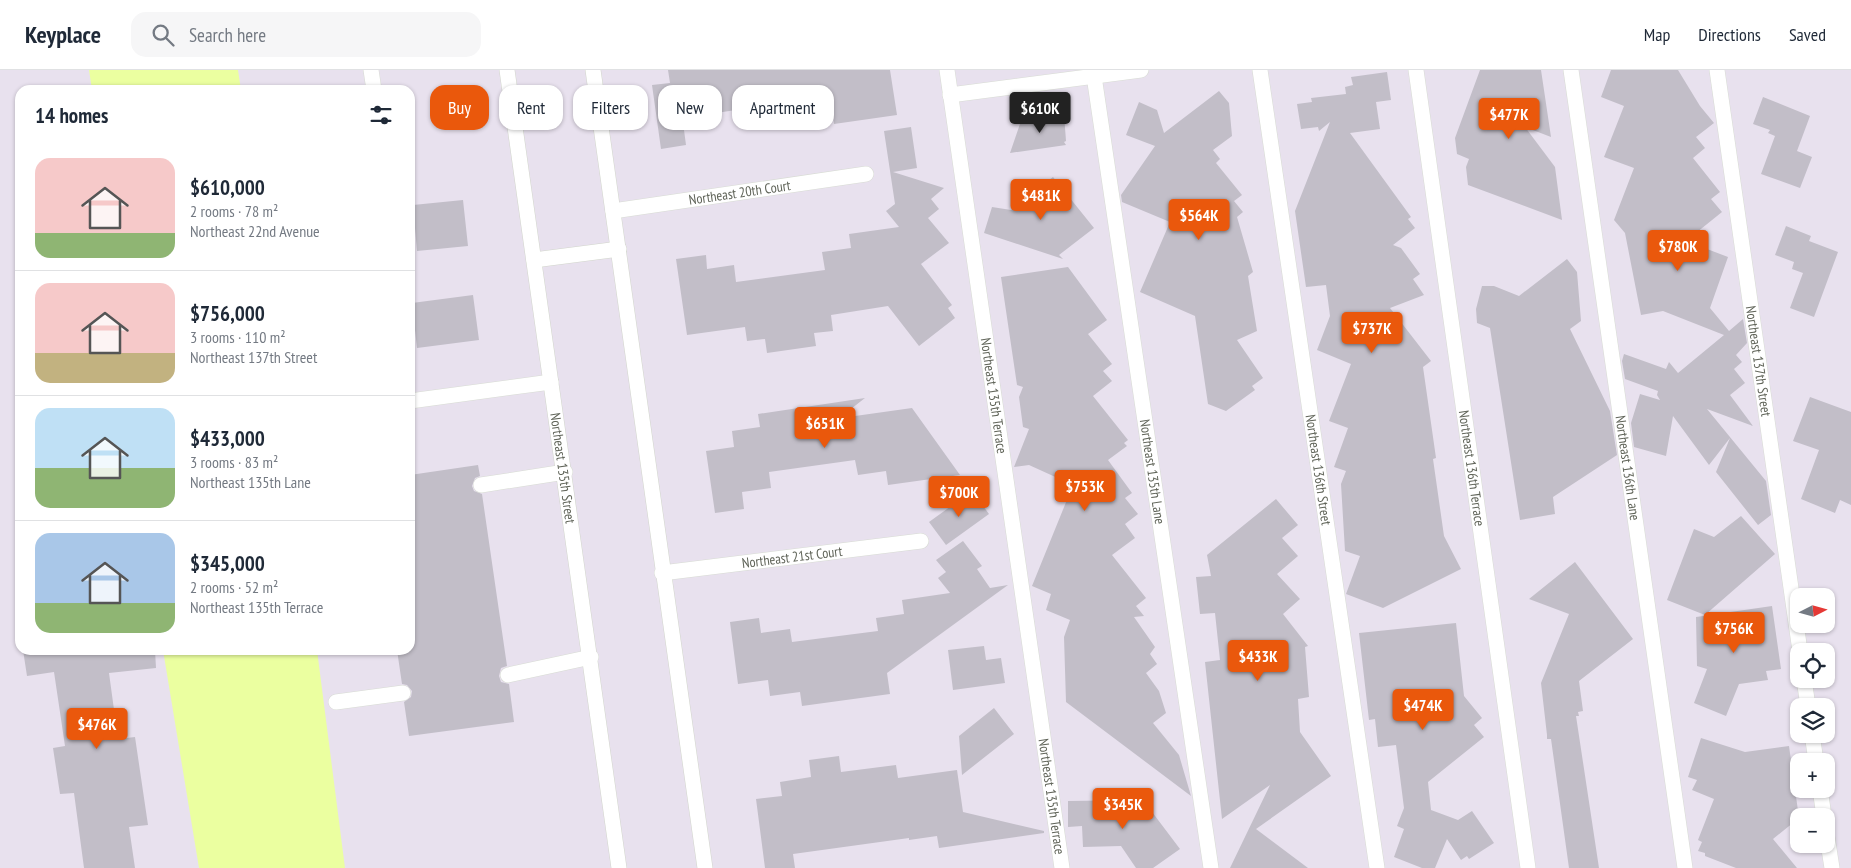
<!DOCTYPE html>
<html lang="en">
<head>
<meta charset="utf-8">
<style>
	:root { --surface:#fff; --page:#f6f6f7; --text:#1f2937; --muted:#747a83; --line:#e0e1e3; --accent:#ea580c }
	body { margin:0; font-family:"PT Sans Narrow",sans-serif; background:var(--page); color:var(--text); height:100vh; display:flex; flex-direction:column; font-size:19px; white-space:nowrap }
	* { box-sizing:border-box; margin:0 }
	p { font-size:16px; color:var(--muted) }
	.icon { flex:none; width:28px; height:28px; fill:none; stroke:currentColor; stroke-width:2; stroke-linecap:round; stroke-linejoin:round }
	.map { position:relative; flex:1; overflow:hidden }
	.side { position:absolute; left:15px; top:15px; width:400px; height:570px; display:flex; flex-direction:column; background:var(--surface); border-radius:15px; box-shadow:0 1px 4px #0004 }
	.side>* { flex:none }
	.banner { position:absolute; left:430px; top:15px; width:475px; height:45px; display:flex; gap:10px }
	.needle { width:32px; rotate:84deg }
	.tools { position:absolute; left:1790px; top:518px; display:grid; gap:10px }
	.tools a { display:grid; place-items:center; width:45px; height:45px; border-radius:10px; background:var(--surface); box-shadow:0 1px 4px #0004; font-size:25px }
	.price { position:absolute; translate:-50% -42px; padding:0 11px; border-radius:5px; background:var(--accent); color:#fff; font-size:16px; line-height:32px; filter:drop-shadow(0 1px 2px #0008) }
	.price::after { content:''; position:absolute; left:50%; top:30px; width:15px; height:11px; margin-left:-8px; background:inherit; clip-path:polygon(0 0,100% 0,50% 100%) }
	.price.active { background:#222; color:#fff }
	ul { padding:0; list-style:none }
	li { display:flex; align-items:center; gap:15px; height:125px; padding:0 20px }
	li+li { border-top:1px solid var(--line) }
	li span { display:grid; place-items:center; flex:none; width:140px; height:100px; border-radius:15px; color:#555 }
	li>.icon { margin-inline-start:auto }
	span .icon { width:60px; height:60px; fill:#fffc; stroke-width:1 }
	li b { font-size:21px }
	h2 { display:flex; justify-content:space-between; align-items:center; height:60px; padding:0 20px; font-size:21px }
	.chip { padding:0 18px; border-radius:15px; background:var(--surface); box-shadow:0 1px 4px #0004; font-size:18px; line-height:45px }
	.chip.active { background:var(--accent); color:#fff }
	header { display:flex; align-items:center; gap:30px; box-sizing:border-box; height:70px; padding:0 25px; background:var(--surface); border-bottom:1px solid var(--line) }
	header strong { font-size:24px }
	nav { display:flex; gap:28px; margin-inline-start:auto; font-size:18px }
	.search { width:350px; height:45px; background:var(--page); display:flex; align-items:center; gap:12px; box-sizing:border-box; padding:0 18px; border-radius:15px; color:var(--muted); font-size:19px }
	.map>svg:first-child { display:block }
</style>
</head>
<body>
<header>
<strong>Keyplace</strong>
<div class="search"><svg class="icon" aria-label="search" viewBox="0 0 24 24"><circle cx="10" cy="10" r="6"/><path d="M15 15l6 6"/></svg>Search here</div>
<nav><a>Map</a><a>Directions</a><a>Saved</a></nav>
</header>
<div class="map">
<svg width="1851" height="798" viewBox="0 0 1851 798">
	<rect width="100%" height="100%" fill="#e8e1ee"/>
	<!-- water -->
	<path fill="#ebffa0" d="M89,0H238L241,20H92Z
		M163,580H317L345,798H199Z"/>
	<!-- building -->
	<path fill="#c2bec8" d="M668,0H890L897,45L834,54L832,39L804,43L802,30L716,43L718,55L684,60L686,75L661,79L652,15L670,13Z
		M1480,0H1541L1551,67L1525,57L1555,97L1562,150L1468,115L1466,97L1469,89L1457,84L1455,68Z
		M1611,0H1678L1700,36L1714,53L1696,67L1705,78L1693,88L1720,122L1711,129L1722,142L1686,171L1728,187L1710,238L1729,261L1743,249L1747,273L1736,285L1742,292L1734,299L1745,313L1730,325L1753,356L1707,339L1766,411L1771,445L1758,455L1716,402L1730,368L1709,395L1673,346L1666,386L1634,377L1631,353L1640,324L1660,330L1657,325L1658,321L1625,309L1622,291L1624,284L1666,299L1669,292L1678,303L1724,265L1663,241L1641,245L1625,163L1614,150L1634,98L1604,87L1624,36L1601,27Z
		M1387,2L1391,30L1376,32L1380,59L1350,63L1411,147L1408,149L1415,158L1393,175L1401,178L1420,204L1413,209L1424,225L1390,238L1431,291L1423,297L1436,388L1433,389L1444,466L1461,499L1383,538L1346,524L1360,486L1345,481L1341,414L1346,401L1334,397L1348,358L1329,351L1351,294L1317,280L1330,246L1326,215L1306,217L1295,141L1330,52L1319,61L1318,57L1301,59L1297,34L1312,32L1311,28L1346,24L1345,17L1353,15L1351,7Z
		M1219,21L1229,33L1232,66L1213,80L1220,89L1216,93L1242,125L1234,131L1243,142L1237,147L1253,202L1248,206L1257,261L1237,270L1263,308L1252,316L1255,320L1226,341L1208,334L1195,246L1140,222L1170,152L1122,132L1121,125L1155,76L1126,65L1139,32L1157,40L1164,63Z
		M1763,27L1810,46L1797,81L1812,87L1800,118L1761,104L1775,66L1768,63L1770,60L1753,54Z
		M1064,44L1066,71L1064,72L1066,75L1010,83L1021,51Z
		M911,57L917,98L893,102L944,118L931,129L939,139L928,148L949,173L921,194L952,235L948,238L955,248L919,276L888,236L831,245L833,261L814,263L816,276L767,283L765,269L747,271L745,257L687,265L676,189L706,185L707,199L734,195L736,212L825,200L822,182L851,178L849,164L899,157L886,141L895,134L884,61Z
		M1053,107L1094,158L1059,185L1063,189L984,163L992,137L1011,140Z
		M463,130L468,176L417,181L413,135Z
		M1786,156L1811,166L1809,171L1838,182L1814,247L1790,238L1803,203L1792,199L1794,192L1775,185Z
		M1567,189L1577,202L1581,251L1570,259L1610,341L1617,385L1553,427L1555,444L1520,450L1490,258L1477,253L1476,239L1482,216H1494L1519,226Z
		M1068,197L1107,250L1088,264L1112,294L1103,301L1112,311L1093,326L1128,370L1124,373L1127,376L1108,390L1132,423L1125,428L1138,444L1125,454L1135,468L1112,485L1146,528L1136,536L1144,546L1134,547L1155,577L1150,584L1157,594L1146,603L1159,621L1166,643L1153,653L1179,685L1191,726L1066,632L1064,567L1070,550L1046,540L1051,524L1032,516L1073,415L1029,395L1014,397L1029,359L1023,357L1019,327L1023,317L1017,315L1001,207Z
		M473,225L479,270L417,278L412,233Z
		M1810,327L1851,342V435L1840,430L1835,443L1801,429L1819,380L1793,371Z
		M865,328L847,342L848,347L912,338L960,405L888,415L886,401L858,405L855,390L769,402L771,418L742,422L744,439L715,443L706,381L734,377L732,361L760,357L758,344Z
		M478,395L480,406L475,408L472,416L474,421L482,424L507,596L501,598L499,606L501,612L509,614L514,652L409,666L404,632L411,627L412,621L407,615L402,614L397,580H410V405Z
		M972,421L989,444L946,475L929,452Z
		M1276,429L1298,455L1282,468L1298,486L1277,504L1300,529L1283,544L1308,576L1305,577L1309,627L1298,629L1300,662L1331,706L1256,759L1308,798H1230L1270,715L1222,749L1205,592L1220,590L1215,543L1200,544L1196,507L1211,506L1207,485Z
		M1741,446L1775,484L1705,545L1667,530L1694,459L1714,467Z
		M963,471L982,496L977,499L990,518L1008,515L887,603L890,624L802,636L800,622L770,626L768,610L738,614L730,552L759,548L761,563L790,559L792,572L878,561L876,548L904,544L902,530L950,523L938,508L946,502L936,490Z
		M1575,492L1633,569L1579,611L1583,641L1578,642L1579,646H1576L1599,798H1569L1551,669H1547V665L1541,613L1569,544L1529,529Z
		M1772,536L1781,599L1766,601L1768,610L1739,614L1726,646L1694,633L1707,599L1697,596L1696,547Z
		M1456,553L1464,626L1482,648L1474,655L1484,667L1428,712L1431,740L1458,750L1472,741L1494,773L1469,789L1467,786L1461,790L1447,769L1435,798H1422L1394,787L1404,759L1397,756L1404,738L1396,675L1378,677L1375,649L1369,650L1359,563Z
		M984,576L986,590L1001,588L1005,613L953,620L948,580Z
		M23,580H155L156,598L109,603L118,669L135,667L148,755L129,757L135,798H84L74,723L60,724L53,678L65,676L54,602L27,606Z
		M994,638L1014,664L962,705L959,666Z
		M1701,668L1745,682L1789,676L1799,748L1773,769L1797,798H1736L1705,786V783L1698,781L1702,772L1698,770L1714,729L1692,720L1697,710L1688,707Z
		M839,686L841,702L896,695L898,708L957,700L963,742L1044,761V763L939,778L937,766L909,770V768L793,784L795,798H765L756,729L782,726L780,712L811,707L809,690Z
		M1143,730L1180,779L1153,798H1136L1121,776L1083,777L1082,756L1068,757V731Z"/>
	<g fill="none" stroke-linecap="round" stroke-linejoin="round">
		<defs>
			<path id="lane" d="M371,0L374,20
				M410,331L551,312
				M481,415L565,402
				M508,605L591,587
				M336,632L403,623"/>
			<g id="street">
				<path id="s1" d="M947,0L1062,798"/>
				<path id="s2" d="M1260,0L1377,798"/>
				<path id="s3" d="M1416,0L1528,798"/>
				<path id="s4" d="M1571,0L1685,798"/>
				<path id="s5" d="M1717,0L1800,581"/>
				<path id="s6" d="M1094,6L1211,798"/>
				<path d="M950,25L1141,0"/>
				<path id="s7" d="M613,141L866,104"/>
				<path id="s8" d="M662,503L921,471"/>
				<path d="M1804,609L1808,636"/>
				<path d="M1812,664L1816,691"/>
				<path d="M1820,719L1824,746"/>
				<path d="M1826,760L1832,798"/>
			</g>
			<g id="secondary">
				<path id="s9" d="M507,0L619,798"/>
				<path d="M593,0L705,798"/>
				<path d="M534,190L619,179"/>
			</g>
		</defs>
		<!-- lane casing -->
		<use href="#lane" stroke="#d8dcd4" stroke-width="16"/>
		<!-- street casing -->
		<use href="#street" stroke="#d8dcd4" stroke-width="16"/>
		<!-- secondary casing -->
		<use href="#secondary" stroke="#d2d6cc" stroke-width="16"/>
		<!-- lane -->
		<use href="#lane" stroke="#fff" stroke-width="15"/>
		<!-- street -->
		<use href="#street" stroke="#fff" stroke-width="15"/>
		<!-- secondary -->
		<use href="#secondary" stroke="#fff" stroke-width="15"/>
	</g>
	<g text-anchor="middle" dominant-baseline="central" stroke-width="4" stroke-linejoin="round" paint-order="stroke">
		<!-- street labels -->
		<g font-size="14" fill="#606459" stroke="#fff">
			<text stroke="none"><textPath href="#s7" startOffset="128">Northeast 20th Court</textPath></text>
			<text stroke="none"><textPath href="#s5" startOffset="294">Northeast 137th Street</textPath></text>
			<text stroke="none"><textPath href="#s1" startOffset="329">Northeast 135th Terrace</textPath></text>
			<text stroke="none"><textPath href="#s9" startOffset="402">Northeast 135th Street</textPath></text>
			<text stroke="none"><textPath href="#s2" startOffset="404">Northeast 136th Street</textPath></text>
			<text stroke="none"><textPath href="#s3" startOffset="402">Northeast 136th Terrace</textPath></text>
			<text stroke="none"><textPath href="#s4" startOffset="402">Northeast 136th Lane</textPath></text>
			<text stroke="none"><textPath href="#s6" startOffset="400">Northeast 135th Lane</textPath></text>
			<text stroke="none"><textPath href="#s8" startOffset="131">Northeast 21st Court</textPath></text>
			<text stroke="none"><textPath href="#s1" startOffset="734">Northeast 135th Terrace</textPath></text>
		</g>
	</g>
</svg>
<div class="tools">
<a><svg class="needle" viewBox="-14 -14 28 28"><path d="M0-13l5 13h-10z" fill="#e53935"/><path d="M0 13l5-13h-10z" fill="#747a83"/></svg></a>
<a><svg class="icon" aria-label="locate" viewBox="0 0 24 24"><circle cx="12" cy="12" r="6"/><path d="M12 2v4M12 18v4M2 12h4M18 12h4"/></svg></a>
<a><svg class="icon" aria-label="layers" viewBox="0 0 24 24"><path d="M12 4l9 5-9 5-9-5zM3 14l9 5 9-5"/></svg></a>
<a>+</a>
<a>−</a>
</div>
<b class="price active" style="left:1040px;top:64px">$610K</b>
<b class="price" style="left:1509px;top:70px">$477K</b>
<b class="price" style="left:1041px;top:151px">$481K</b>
<b class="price" style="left:1199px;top:171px">$564K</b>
<b class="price" style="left:1678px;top:202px">$780K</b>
<b class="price" style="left:1372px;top:284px">$737K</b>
<b class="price" style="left:825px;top:379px">$651K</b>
<b class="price" style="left:1085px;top:442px">$753K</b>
<b class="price" style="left:959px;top:448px">$700K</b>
<b class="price" style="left:1734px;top:584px">$756K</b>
<b class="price" style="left:1258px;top:612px">$433K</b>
<b class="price" style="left:1423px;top:661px">$474K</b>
<b class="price" style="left:97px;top:680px">$476K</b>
<b class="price" style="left:1123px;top:760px">$345K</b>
<div class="banner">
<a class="chip active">Buy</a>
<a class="chip">Rent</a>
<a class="chip">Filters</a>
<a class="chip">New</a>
<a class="chip">Apartment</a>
</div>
<section class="side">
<h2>14 homes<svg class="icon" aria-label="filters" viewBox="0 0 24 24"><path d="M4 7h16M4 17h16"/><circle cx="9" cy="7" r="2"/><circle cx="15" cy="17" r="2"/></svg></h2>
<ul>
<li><span style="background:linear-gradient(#f6c9c9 75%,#8fb573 0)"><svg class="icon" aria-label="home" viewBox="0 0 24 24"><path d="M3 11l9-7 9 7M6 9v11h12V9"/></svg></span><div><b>$610,000</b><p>2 rooms · 78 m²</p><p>Northeast 22nd Avenue</p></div></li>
<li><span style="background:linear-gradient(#f6c9c9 70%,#c2b280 0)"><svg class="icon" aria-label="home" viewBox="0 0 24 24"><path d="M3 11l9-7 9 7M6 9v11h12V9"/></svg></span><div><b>$756,000</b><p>3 rooms · 110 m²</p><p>Northeast 137th Street</p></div></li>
<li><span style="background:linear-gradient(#bfe0f5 60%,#8fb573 0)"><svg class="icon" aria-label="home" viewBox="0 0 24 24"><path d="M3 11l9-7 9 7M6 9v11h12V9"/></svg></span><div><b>$433,000</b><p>3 rooms · 83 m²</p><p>Northeast 135th Lane</p></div></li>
<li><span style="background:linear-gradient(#a9c7e8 70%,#8fb573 0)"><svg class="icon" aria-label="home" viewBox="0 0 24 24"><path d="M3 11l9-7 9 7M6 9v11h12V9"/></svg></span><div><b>$345,000</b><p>2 rooms · 52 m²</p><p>Northeast 135th Terrace</p></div></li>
</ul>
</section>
</div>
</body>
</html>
